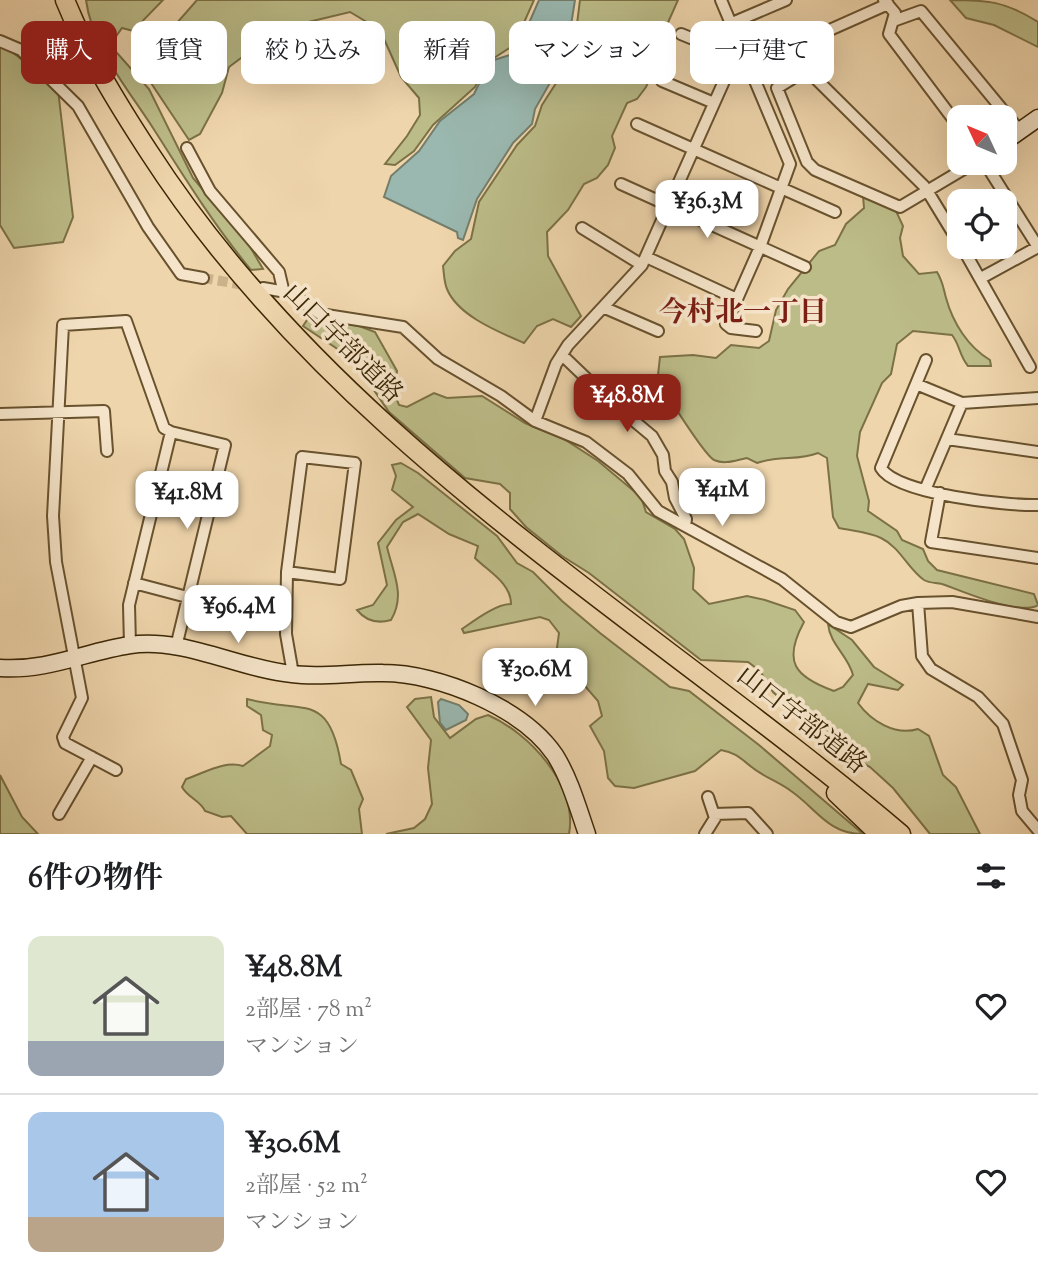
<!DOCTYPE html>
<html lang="ja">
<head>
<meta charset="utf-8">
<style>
	:root { --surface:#fff; --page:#f6f6f6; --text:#202124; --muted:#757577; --line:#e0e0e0; --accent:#8f2418 }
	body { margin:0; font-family:"Sorts Mill Goudy","Noto Serif JP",serif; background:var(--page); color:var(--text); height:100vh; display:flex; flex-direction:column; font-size:26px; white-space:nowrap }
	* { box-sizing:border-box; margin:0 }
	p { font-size:23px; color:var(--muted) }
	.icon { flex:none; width:38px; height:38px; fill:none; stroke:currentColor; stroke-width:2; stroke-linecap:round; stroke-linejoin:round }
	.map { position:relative; height:834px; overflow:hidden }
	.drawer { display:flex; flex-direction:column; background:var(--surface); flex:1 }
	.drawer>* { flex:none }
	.guide { position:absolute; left:21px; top:21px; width:998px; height:63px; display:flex; gap:14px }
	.needle { width:46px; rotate:314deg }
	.tools { position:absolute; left:947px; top:105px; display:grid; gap:14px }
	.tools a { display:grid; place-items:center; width:70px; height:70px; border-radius:14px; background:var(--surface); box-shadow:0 7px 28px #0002; font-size:35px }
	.price { position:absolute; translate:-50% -60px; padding:0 16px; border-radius:14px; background:#fff; color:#222; font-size:23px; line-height:46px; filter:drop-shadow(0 2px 4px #0008) }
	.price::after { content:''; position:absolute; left:50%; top:42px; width:21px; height:16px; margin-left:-10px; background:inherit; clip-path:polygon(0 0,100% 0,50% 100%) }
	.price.active { background:var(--accent); color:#fff }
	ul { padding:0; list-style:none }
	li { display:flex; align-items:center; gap:21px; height:175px; padding:0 28px }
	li+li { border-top:2px solid var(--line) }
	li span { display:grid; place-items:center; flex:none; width:196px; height:140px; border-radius:14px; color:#555 }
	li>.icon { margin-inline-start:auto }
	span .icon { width:84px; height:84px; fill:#fffc; stroke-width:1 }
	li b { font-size:30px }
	h2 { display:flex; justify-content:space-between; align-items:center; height:84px; padding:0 28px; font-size:30px }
	.pill { padding:0 24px; border-radius:14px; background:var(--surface); box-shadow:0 7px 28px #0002; font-size:24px; line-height:63px }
	.pill.active { background:var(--accent); color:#fff }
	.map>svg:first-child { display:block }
</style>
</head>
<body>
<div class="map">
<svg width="1038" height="834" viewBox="0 0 1038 834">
	<rect width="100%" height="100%" fill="#efd5ac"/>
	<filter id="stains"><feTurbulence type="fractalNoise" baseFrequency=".00286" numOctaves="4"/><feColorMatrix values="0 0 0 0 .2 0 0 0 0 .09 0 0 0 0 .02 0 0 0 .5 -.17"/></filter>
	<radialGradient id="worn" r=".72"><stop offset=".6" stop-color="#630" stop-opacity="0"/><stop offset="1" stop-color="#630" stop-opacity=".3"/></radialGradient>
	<!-- green -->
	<path fill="#bcbc88" stroke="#7c7146" stroke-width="2" d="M86,0H163L133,31L122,28L110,45L149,89L193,178L249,245L263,269L251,270C214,225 184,177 153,128C128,89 92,47 86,0Z
		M197,0H534L514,45L488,62L475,87L433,125L414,151L395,165L385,164L407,136L420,115L419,98L401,77L380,30L350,12L300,24L261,43L229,67L222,93L200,134L189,140L135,59L162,40Z
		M580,0H678L658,45L661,54L646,87L637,99L627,103L612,136L615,148L608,165L597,178L584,184L568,210L547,232L548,256L581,316L571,327L553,319L537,326L524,343C499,332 458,316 447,289C444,282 444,273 443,266L455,251L471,239L479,202L517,145L535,126L542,105L562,74L564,51L577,24Z
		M950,0C987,0 1005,1 1038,22V47L994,25L966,18Z
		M0,47L9,49L58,90L73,217L63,242L14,248L0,225Z
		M863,196L896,211L903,226L900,238L903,256L919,274L937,272C943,282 943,287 946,298C953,323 968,347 990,360L991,366H968C959,355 960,345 952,335L913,331L897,344L891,374L882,383L860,432L857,456L869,501L868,511L897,531L902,540L923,549L928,561L937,570L1034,594L1038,605C1020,616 964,592 945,585C938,582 931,584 924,580C908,569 900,547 881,538C869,532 853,531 839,528L833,517L827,458L818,453C799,461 778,455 757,463L747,458C736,460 725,465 714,460C703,454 671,400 661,386L658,375L660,357L693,355L716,358L731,345L759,348L769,341L776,310L788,289L819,251L835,245L846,224L864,208Z
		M309,317L359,326L375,332L397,371L394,393L399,405L407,407L434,393L447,398L482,396L525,423L564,439L598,461L641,497L646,512L675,529L684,539L694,568L693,589L709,604L747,596L765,600L795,610L804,622C782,662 795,677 834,691L843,687L853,675C848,655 830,645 828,624L852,640L874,667L903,685L898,690L868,684L858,703C871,721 895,736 918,729L929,736L943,775L956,787L980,834H930L893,788L870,767L841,751L820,726L790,708L773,692L760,671L748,662L701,660L589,573L562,556L526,527L510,509V493L500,484L465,478L389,412L360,370L336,348L303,326Z
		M401,463L418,473L497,536L517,563L533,572L562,601L600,633L670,687L689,691L759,745L863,834C828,834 817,809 791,791C779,782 764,777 753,768C741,759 737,753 721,750L695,771L634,788L615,786L608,778L604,751L590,726L602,716L598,701L584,685C587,665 569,662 557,648L559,633L549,620L540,617L464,633L462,629C475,620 496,604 511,604C511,583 489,572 475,558L478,546L449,534L418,514L403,522L387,547C393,573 406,595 391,620C377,624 366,621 357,610L373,605L387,585L378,543L396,520L413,507L392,490L396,476L392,465Z
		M431,697L434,717L450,738L476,719L488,715C529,733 578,785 569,834H386L414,828L425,819L432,804L428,768L431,740L407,707L415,699Z
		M247,699C304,714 329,691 341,764L351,770L363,799L359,809L362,834H247L231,816L222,817L205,811C200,800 188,798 182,787L186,779C204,773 225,760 243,766L270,746L272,735L263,730L261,715L247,706Z
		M0,775L22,817L38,834H0Z"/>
	<!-- water -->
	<path fill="#9ab8b0" stroke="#747e6b" stroke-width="2" d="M539,0H575L571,25L559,51V67L535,109L532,124L513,143L477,199L463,240L458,238L457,232L384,197L391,176L419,151L440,121L474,94L487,67L494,60L510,55L520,44Z
		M441,699L459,705L468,714L466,720L446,730L440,723L438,702Z"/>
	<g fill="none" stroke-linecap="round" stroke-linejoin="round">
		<!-- street-tunnel -->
		<path stroke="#cbb28a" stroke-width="10" stroke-dasharray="10 5" stroke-linecap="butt" d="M203,278L250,286"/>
		<defs>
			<path id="street" d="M721,0L790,164L760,247L726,324L731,328L756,331
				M884,0L895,13L889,34L959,127
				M896,20L921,11L1020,131
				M732,23L786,0
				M681,34L735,56
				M0,41L21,50L78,106L148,227L181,274L203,278
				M751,65L888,4
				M662,81L714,103
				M637,124L835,212
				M187,148L210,191L279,272L283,289
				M985,163L1038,247
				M621,184L805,267
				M582,228L642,265
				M959,243L928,192L924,186L809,72H803L777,88L807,162L815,170L900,207L974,163
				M962,247L1030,367
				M646,257L737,299
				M981,278L1038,247
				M263,288L292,293L320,314L403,327L438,359L501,396L535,421L586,442L628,474L658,511L782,579L836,622L851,627L901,606L918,603L952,602L1038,617
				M605,308L658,331
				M562,355L609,400L652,436L663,455L665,471L672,482L675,498L686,519L685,526
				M926,360L881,468C896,494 1007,506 1038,505
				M916,384L962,403L1038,398
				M0,414L104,411L107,451
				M535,421L556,364L568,345L642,265L741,43
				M947,439L1038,452
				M302,457L355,463L340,579L287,572Z
				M925,490L962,403
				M940,493L931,542L1038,558
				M287,572L286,634L293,674
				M134,583L187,597
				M918,603L922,656L931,669L978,697L1003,724L1022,780L1019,795L1022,811L1038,830
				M130,645L129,605L171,432
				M116,770L65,743L63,737L82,698L56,562L53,516L63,325L126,321L164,428L171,432L225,445L176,647
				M59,814L92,757
				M714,814L748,813L767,834
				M705,834L715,818L708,797"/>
			<path id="secondary" d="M1004,142L1038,118
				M0,668C48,671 85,652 130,645C184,637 239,669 292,674C322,678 352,672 383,673C439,673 523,708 555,755C570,779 578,808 587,834"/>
			<path id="primary" d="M65,0C87,54 117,103 149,152C337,443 642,615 901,834
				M836,793L879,834"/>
		</defs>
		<!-- street casing -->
		<use href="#street" stroke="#68522e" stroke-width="14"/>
		<!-- secondary casing -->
		<use href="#secondary" stroke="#3b2604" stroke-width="19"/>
		<!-- primary casing -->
		<use href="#primary" stroke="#3b2604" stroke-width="21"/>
		<!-- street -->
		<use href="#street" stroke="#f5e4c9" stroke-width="10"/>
		<!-- secondary -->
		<use href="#secondary" stroke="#f5e4c9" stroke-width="16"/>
		<!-- primary -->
		<use href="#primary" stroke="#efd5ac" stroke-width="18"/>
	</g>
	<g text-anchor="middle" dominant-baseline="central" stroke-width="7" stroke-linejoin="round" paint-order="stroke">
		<!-- street labels -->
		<g font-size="26" fill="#3b2604" stroke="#f5e4c9">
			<text transform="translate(342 344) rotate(45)">山口宇部道路</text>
			<text transform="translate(801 721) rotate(38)">山口宇部道路</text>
		</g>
		<!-- neighbourhood labels -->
		<g font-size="28" font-weight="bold" fill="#7a1f14" stroke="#f5e4c9">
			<text x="743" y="314">今村北一丁目</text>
		</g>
	</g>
	<rect width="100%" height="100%" filter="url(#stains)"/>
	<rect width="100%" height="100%" fill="url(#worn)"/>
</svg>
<div class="tools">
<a><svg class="needle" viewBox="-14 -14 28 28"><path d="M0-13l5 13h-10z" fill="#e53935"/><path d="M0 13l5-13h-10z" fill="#757577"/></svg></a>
<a><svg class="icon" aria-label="locate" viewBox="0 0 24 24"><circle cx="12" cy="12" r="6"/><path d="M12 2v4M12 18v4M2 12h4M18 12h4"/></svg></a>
</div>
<b class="price" style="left:707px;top:240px">¥36.3M</b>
<b class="price active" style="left:627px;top:434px">¥48.8M</b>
<b class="price" style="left:722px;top:528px">¥41M</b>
<b class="price" style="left:187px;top:531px">¥41.8M</b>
<b class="price" style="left:238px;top:645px">¥96.4M</b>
<b class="price" style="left:535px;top:708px">¥30.6M</b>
<div class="guide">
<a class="pill active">購入</a>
<a class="pill">賃貸</a>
<a class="pill">絞り込み</a>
<a class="pill">新着</a>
<a class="pill">マンション</a>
<a class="pill">一戸建て</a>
</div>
</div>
<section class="drawer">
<h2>6件の物件<svg class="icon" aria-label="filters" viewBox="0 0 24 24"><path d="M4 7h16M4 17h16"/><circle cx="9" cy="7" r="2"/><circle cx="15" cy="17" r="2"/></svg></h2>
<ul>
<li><span style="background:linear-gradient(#dfe7d0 75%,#9aa5b1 0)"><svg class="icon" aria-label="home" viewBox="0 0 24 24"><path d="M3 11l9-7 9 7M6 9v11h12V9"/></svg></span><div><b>¥48.8M</b><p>2部屋 · 78 m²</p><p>マンション</p></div><svg class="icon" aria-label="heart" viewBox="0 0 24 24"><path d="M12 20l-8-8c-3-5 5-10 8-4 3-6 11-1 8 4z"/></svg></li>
<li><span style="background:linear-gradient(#a9c7e8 75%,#b9a48a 0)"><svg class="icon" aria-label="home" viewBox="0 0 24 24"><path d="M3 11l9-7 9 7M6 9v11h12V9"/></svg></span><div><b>¥30.6M</b><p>2部屋 · 52 m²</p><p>マンション</p></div><svg class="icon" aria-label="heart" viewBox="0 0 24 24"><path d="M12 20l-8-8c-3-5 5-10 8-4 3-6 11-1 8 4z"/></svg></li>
</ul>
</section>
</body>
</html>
